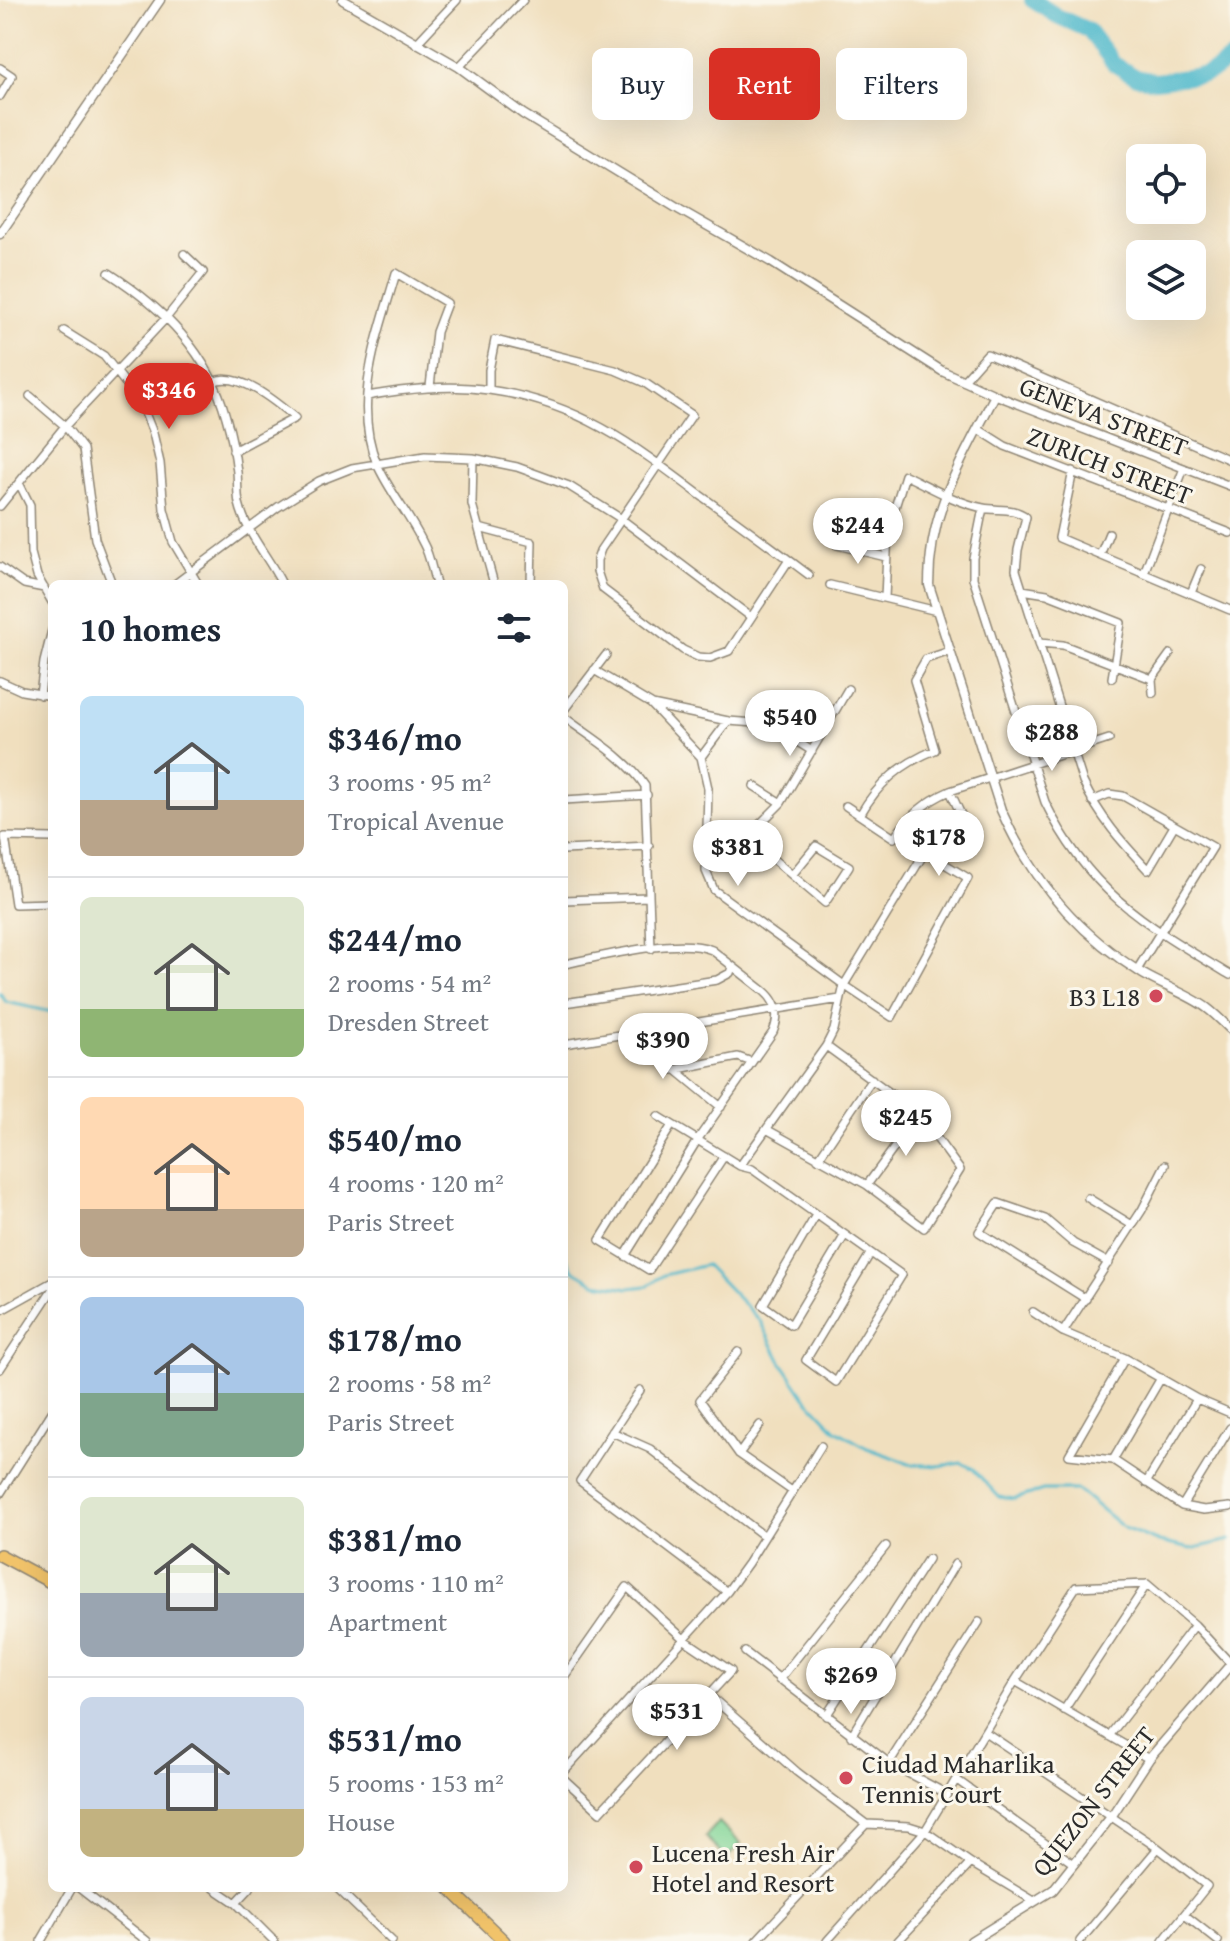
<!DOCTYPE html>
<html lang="en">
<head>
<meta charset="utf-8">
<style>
	:root { --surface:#fff; --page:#f6f6f7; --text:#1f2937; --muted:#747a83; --line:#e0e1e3; --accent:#d93025 }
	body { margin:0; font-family:"Gentium Book Plus",serif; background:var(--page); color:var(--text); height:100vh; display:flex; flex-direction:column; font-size:30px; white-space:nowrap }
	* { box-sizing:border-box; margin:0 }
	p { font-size:26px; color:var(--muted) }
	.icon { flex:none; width:44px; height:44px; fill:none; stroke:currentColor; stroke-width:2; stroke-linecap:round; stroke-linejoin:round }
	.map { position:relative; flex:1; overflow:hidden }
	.drawer { position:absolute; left:48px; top:580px; width:520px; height:1312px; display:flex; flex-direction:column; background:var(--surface); border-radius:12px; box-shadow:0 8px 32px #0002 }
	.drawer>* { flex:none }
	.guide { position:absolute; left:592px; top:48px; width:518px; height:72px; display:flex; gap:16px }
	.buttons { position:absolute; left:1126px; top:144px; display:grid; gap:16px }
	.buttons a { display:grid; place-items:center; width:80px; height:80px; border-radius:12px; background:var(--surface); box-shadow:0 8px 32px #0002; font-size:40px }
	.price { position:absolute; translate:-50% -68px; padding:0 18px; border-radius:28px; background:#fff; color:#222; font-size:26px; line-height:52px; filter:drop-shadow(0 2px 4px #0008) }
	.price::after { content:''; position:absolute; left:50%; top:48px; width:24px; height:18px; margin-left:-12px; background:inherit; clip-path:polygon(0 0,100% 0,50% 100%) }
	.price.active { background:var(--accent); color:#fff }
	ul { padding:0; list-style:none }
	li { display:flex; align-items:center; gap:24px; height:200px; padding:0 32px }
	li+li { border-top:2px solid var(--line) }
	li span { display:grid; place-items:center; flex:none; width:224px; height:160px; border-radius:12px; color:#555 }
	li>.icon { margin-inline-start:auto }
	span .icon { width:96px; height:96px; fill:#fffc; stroke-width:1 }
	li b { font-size:34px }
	h2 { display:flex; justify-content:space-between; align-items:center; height:96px; padding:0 32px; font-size:34px }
	.chip { padding:0 28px; border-radius:12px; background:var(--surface); box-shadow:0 8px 32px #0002; font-size:28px; line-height:72px }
	.chip.active { background:var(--accent); color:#fff }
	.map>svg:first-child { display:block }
</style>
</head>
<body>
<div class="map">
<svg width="1230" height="1941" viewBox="0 0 1230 1941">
	<rect width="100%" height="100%" fill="#fbf7ec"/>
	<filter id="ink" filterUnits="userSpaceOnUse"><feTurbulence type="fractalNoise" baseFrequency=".0125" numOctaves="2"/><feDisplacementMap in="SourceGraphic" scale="16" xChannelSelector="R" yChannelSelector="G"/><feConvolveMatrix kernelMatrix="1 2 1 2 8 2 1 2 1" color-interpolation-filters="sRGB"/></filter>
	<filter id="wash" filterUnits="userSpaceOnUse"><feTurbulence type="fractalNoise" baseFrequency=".006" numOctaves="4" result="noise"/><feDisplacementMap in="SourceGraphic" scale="32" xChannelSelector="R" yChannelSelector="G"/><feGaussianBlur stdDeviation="1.8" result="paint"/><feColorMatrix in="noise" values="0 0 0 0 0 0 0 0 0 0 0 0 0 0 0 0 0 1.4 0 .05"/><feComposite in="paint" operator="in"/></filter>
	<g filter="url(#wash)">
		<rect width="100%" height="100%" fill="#f0dfbe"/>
		<!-- green -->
		<path fill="#82d597" stroke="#568061" stroke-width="2" d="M719,1822L741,1844L727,1858L705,1837Z"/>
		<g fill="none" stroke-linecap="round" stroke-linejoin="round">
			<!-- stream -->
			<path stroke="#4eb8cb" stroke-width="3" d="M0,993L6,1002L52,1012
				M564,1253L573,1270L595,1283L629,1288L647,1286L664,1275L706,1265L760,1321L780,1360L805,1397L836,1430L867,1448L912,1464L938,1466L962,1463L973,1469L999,1497L1015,1499L1043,1490H1078L1124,1528L1159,1542L1191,1549L1230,1540"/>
			<!-- river -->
			<path stroke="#4eb8cb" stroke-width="16" d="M1032,0L1057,16L1088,30L1114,64L1136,77L1155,81L1203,75L1215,70L1230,59"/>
		</g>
	</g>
	<g filter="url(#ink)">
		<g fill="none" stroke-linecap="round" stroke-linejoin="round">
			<defs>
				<path id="minor" d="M416,44L457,0
					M459,67L523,0
					M0,68L12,76L0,96
					M109,273C163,308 209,353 226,417C231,434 235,454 237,472C238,482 237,493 239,503C246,533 268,556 282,584
					M64,331L104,356L141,403L153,433L160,463L164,509L173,542L198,584
					M963,381L987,354L1230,460
					M213,382C238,370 276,402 295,418L233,451
					M430,387L436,332L447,303L396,273C379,333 351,402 377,464C389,491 410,516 423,543C430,555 432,571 436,584
					M489,390V370L495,340L615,370L645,383L692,415L601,549L597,560V571L603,589L683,650L698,657L710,658L729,651L789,560
					M995,395L1230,486
					M30,396L65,426L83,449L95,539L112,584
					M367,396C407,389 448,384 489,390C576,402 633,444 700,495C737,521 773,548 809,575
					M978,429L1005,446L1230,533
					M473,458L472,504L494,584
					M1073,471L1059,538L1230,610
					M19,483L30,505L31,553L37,576L52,602
					M0,506L65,426L167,317L203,272L184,254
					M983,508L973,558V578L1045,802C1089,893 1147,925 1230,975
					M479,528L532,542L531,584
					M837,545L886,557
					M1100,555L1109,533
					M0,567L24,584L44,588
					M1144,573L1184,468
					M175,584L278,507L319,481L352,468L425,456L473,458L517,467L569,486L620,518L751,617
					M830,585L937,611
					M1022,590L1047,594L1121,623L1112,678
					M1191,593L1201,569
					M885,598L888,530L905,475C930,487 955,502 983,508C998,511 1014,507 1026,517L1018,550L1016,570L1083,782C1100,818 1121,841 1148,870L1174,826
					M1039,643L1063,645L1152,679L1170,654
					M594,670L651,704L701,757L708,788L706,871L714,890L844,985L892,1017L968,878L925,852L844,985L834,1030L826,1046L740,1166
					M1152,679L1153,693
					M0,681L22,691L52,696
					M40,695L44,662L52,630
					M652,705L728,721L769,724L812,751
					M564,710L606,655
					M564,717C590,737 627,758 645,786L651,949
					M701,757L728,721
					M754,786L781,803
					M950,791L963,819
					M564,800L647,795
					M1092,801L1109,794L1123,796L1213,847L1137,970
					M846,806L894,838C910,815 925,802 950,791L1109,739
					M860,815C878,783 901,764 935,750L914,680L926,659L950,651
					M747,837L781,803L848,689
					M52,838L5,837L15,904L52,903
					M707,838L747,837L825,903L849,866L816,846L792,875
					M564,850L649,846
					M564,900L648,897
					M564,964C601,957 678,936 712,950L764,991C777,1002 780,1016 773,1032L698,1139L625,1256
					M564,1003L717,980L730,973L732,967
					M638,1031L648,1047L721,1107
					M564,1044L840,999
					M673,1070L738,1057L752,1062
					M658,1116L740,1166L752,1169L902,1275L836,1382L806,1360L870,1254
					M672,1125L600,1240L649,1270L724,1156
					M768,1130L867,1185L924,1228L960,1170L919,1114L826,1046
					M818,1159L872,1079
					M1165,1165L1142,1210L1063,1332L1125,1358L1197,1399L1230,1413
					M867,1185L919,1114
					M1088,1198L1132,1225
					M816,1215L763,1305L791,1325L845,1235
					M1086,1299L979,1232L998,1203L1045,1219L1073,1243L1109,1263
					M0,1311L52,1282
					M1033,1312L1063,1332
					M738,1352L700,1400L739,1454L792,1491
					M1125,1358L1069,1455L1113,1460L1182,1506L1204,1510L1230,1507
					M0,1369L52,1290
					M640,1390L580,1481L727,1592
					M612,1432L650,1449L764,1536
					M739,1454L760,1425
					M1113,1460L1161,1378
					M1146,1483L1197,1399
					M0,1494L52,1412
					M1182,1506L1230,1428
					M745,1652L889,1763L947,1794
					M564,1677L627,1587L685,1640L731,1671L600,1812L564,1779
					M779,1680L886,1546
					M1015,1681L1149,1759
					M709,1695L797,1772L866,1824
					M1064,1710L1147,1584
					M826,1716L928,1559
					M985,1732L1158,1848L1207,1886L1163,1941
					M851,1736L955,1564
					M1109,1736L1195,1625
					M889,1763L979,1622
					M564,1771L727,1592L748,1563L821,1446
					M957,1780L1074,1864
					M866,1824L909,1826L925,1831L971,1863L1034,1901
					M79,1888L147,1941
					M214,1888L236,1903L274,1941
					M337,1888L392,1941
					M236,1903L250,1888
					M1186,1916L1218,1941
					M41,1941L72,1888
					M756,1941L866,1824
					M827,1941L925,1831L1015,1681L1076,1587L1147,1584L1195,1625L1230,1663
					M898,1941L971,1863
					M1080,1941L1158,1848"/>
				<path id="tertiary" d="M343,0L459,67L523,114L680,210L771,262L942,371L995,395C962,461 929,508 929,585L1001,810C1031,878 1078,934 1143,974C1163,986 1188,994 1207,1008C1215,1014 1223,1022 1230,1029
					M0,234L160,0
					M971,1941L1053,1890L1111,1817L1149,1759L1230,1665"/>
				<path id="primary" d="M0,1555L52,1583
					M449,1888L504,1941"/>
			</defs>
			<!-- minor casing -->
			<use href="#minor" stroke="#8e8574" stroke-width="10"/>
			<!-- tertiary casing -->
			<use href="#tertiary" stroke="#8e8574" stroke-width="11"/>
			<!-- primary casing -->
			<use href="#primary" stroke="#8e8574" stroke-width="14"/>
			<!-- minor -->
			<use href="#minor" stroke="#fff" stroke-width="7"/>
			<!-- tertiary -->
			<use href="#tertiary" stroke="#fff" stroke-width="8"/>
			<!-- primary -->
			<use href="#primary" stroke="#f1c36a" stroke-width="11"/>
		</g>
	</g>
	<!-- markers -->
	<g fill="#d1495b" stroke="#fbf7ec" stroke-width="3">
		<circle cx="1156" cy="996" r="8"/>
		<circle cx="846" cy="1778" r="8"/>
		<circle cx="636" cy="1867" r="8"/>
	</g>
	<g text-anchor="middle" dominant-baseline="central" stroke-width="6" stroke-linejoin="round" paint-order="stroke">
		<!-- street labels -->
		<g font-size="26" fill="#2b2b2b" stroke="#fbf7ec">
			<text transform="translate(1104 416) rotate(21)">GENEVA STREET</text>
			<text transform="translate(1110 465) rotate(21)">ZURICH STREET</text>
			<text transform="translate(1093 1801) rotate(-52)">QUEZON STREET</text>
		</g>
		<!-- poi labels -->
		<g font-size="26" fill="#2b2b2b" stroke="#fbf7ec" text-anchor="start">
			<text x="1140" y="996" text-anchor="end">B3 L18</text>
			<text x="862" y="1763">Ciudad Maharlika<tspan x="862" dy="30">Tennis Court</tspan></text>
			<text x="652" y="1852">Lucena Fresh Air<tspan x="652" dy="30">Hotel and Resort</tspan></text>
		</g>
	</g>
</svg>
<div class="buttons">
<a><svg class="icon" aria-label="locate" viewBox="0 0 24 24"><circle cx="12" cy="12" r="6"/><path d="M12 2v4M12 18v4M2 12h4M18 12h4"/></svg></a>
<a><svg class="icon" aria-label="layers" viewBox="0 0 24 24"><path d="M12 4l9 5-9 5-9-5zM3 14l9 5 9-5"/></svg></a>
</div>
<b class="price active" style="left:169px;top:431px">$346</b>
<b class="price" style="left:858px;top:566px">$244</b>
<b class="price" style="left:790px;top:758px">$540</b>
<b class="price" style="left:1052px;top:773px">$288</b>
<b class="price" style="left:939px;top:878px">$178</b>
<b class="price" style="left:738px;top:888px">$381</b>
<b class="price" style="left:663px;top:1081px">$390</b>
<b class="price" style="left:906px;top:1158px">$245</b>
<b class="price" style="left:851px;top:1716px">$269</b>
<b class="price" style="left:677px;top:1752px">$531</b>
<div class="guide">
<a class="chip">Buy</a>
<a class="chip active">Rent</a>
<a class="chip">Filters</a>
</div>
<section class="drawer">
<h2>10 homes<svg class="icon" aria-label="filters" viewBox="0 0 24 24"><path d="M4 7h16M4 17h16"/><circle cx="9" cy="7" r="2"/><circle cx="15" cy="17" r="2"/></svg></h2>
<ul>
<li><span style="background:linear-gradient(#bfe0f5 65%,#b9a48a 0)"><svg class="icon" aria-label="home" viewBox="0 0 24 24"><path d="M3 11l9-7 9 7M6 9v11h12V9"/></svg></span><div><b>$346/mo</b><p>3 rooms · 95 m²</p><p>Tropical Avenue</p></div></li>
<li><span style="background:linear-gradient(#dfe7d0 70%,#8fb573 0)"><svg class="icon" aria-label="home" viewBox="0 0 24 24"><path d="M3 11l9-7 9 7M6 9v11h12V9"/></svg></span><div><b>$244/mo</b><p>2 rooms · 54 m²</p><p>Dresden Street</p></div></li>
<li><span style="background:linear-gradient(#ffd9b3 70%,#b9a48a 0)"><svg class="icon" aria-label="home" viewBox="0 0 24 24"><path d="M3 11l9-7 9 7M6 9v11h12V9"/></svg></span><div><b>$540/mo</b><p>4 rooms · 120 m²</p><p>Paris Street</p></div></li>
<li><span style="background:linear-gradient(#a9c7e8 60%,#7fa58c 0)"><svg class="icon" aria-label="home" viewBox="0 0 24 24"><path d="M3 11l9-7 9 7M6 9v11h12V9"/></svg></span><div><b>$178/mo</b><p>2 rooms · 58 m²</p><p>Paris Street</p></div></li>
<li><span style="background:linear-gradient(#dfe7d0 60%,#9aa5b1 0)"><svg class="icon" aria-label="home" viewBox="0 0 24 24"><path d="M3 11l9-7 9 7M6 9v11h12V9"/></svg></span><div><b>$381/mo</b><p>3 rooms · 110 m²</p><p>Apartment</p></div></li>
<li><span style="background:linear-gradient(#c9d6e8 70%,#c2b280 0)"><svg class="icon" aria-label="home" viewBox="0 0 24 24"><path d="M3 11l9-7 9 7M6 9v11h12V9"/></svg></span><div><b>$531/mo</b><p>5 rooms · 153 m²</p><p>House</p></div></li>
</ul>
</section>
</div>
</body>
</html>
